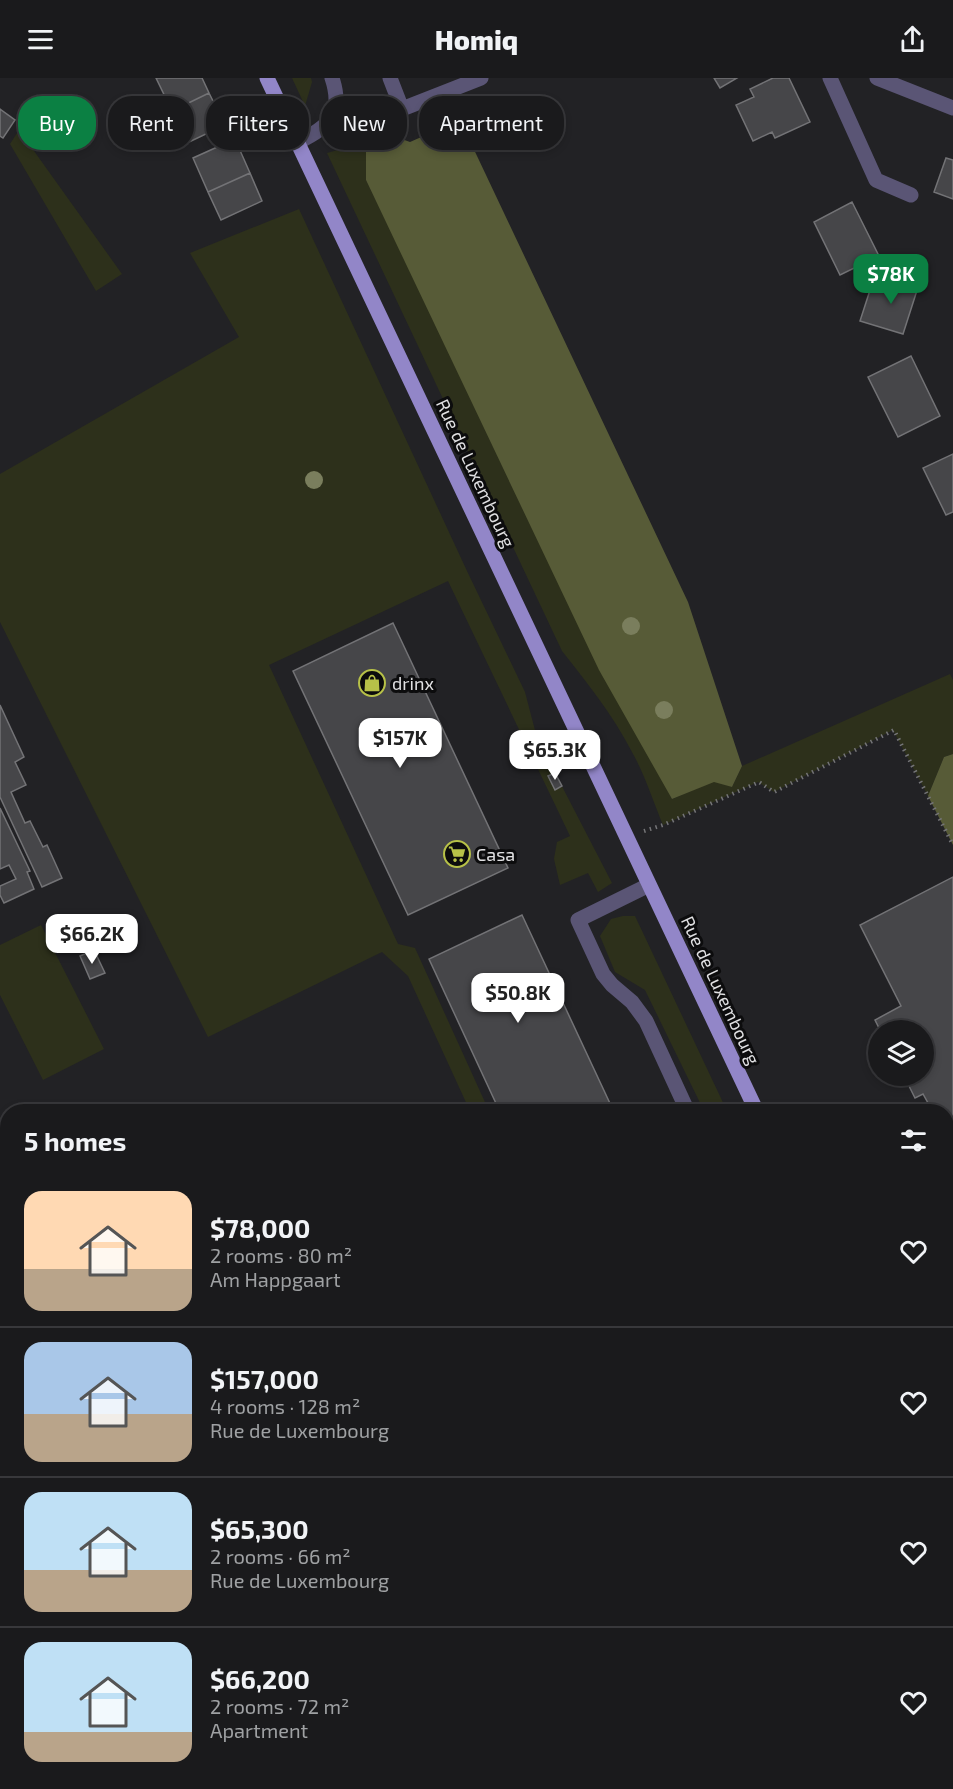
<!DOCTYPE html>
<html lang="en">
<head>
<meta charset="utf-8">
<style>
	:root { --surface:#1a1a1c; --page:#272729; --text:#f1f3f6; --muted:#9fa1a3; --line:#38383b; --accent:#0b8043 }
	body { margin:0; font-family:"Exo 2",sans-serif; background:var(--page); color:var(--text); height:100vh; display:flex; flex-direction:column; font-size:22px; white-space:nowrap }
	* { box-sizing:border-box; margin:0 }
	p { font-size:20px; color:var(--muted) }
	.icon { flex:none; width:33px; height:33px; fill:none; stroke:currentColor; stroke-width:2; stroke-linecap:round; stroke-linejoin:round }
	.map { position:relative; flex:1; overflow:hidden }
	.panel { position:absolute; left:0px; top:1026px; width:954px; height:686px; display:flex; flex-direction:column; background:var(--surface); border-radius:24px 24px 0 0; box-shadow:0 3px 9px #0003,0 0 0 2px var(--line) }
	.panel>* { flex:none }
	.top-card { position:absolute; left:18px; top:18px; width:600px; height:54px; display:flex; gap:12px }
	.fabs { position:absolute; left:868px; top:942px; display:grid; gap:12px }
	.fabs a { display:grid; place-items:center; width:66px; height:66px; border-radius:50%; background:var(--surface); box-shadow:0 3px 9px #0003,0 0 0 2px var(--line); font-size:30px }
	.price { position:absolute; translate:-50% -51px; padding:0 14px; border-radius:12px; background:#fff; color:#222; font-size:20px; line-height:39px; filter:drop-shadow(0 2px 3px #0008) }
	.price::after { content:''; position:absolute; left:50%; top:36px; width:18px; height:14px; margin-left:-9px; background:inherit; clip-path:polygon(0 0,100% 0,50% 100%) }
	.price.current { background:var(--accent); color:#fff }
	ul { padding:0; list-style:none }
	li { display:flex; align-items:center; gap:18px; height:150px; padding:0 24px }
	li+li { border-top:2px solid var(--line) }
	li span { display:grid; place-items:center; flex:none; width:168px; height:120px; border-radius:18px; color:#555 }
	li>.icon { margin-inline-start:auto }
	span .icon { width:72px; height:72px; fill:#fffc; stroke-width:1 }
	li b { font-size:26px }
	h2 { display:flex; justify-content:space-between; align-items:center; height:72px; padding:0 24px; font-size:26px }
	.pill { padding:0 21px; border-radius:24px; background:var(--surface); box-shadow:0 3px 9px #0003,0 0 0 2px var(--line); font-size:21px; line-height:54px }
	.pill.current { background:var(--accent); color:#fff }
	header { display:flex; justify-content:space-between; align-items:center; height:78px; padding:0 24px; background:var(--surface); font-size:27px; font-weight:800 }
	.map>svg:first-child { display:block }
</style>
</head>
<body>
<header><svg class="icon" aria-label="menu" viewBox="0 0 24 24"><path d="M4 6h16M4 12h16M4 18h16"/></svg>Homiq<svg class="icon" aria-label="share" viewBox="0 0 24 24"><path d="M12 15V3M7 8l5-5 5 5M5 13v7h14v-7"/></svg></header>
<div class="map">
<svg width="953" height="1711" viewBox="0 0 953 1711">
	<rect width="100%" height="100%" fill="#222225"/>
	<!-- green -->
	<path fill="#2d301b" d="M292,0H311L312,4L305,28Z
		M366,48V102L672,721L714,703L732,709L742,688L950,596L953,602V676L944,679L928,718L893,652L774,714L758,704L663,747C653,723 645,697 632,674C613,637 588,606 562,573L327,75L359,66Z
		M19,52L122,196L96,213L10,66Z
		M299,131L467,493L525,614L537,660L612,805L598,814L588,795L560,807L554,781L557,764L570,758L448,503L269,587L398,866L415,870L489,1033H470L408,898L382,874L208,959L0,544V396L239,259L190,175Z
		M623,838H635L727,1033H704L645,912L615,894L600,858L611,841Z
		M41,847L104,971L43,1002L0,917V867Z
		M947,1497L953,1511V1574L947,1555Z
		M729,1704H756L759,1711H732Z"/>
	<!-- forest -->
	<path fill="#575b37" d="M460,42L688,524L742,688L732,709L714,704L672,721L599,592L366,102V48L410,64Z
		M953,676V767L928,718L944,679Z"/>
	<!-- building -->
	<path fill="#464649" stroke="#737376" stroke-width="1.5" d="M156,0H202L209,15L172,33Z
		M714,0H737L720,10Z
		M773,0H789L810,44L775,60L772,54L753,63L736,27L754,19L750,11Z
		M209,15L225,47L187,65L172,33Z
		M0,31L15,42L3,60L0,58Z
		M235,61L250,95L208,114L193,80Z
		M946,80L953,82V121L934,114Z
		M250,95L262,123L221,142L208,114Z
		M852,124L879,178L840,197L814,144Z
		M898,196L920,203L903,256L860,243L872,206L893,213Z
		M911,278L940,338L898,359L868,299Z
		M953,376V434L946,437L923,390Z
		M393,545L508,790L408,837L293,593Z
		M0,627L24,679L15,684L26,707L11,714L25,745L30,743L43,769L47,767L62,800L42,809L0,719Z
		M555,695L562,708L555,712L548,698Z
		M0,730L30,793L27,794L34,811L4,825L0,817V808L16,801L9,787L0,791Z
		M953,799V1073L946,1061V1034H933L923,1016L915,1020L904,998H924V952H880L875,942L901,928L860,847Z
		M522,837L614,1034H500L429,881Z
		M94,872L105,895L90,901L80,878Z
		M953,1102V1163L946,1151V1106Z
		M777,1704H935L938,1711H780Z"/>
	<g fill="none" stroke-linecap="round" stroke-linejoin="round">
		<!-- path -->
		<path stroke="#747477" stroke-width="4" stroke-dasharray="1.5 4.5" stroke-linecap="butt" d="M644,753L663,747L759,704L774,714L894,652L953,767"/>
		<!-- minor -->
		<path stroke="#5a5575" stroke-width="15" d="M390,0L402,31L481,0
			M830,0L876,102L911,117
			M877,0L953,30
			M298,64C329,49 344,36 332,0
			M649,807L578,842L603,896L612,907L632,924L646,943L688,1034
			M946,1596L953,1613"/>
		<!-- major -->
		<path stroke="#9286c8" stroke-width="15" d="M267,0L757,1034
			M946,1440L953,1454"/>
	</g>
	<!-- trees -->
	<g fill="#7a7e5d">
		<circle cx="314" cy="402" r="9"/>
		<circle cx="631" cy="548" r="9"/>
		<circle cx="664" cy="632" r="9"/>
	</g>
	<!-- icons -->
	<defs>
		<symbol id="shop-ring" viewBox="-11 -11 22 22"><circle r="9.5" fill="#0c0c0d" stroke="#b7c148" stroke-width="1.5"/><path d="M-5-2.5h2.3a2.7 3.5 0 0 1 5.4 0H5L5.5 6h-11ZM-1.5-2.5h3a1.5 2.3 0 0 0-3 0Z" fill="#b7c148"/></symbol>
		<symbol id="supermarket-ring" viewBox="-11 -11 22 22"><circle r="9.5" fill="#0c0c0d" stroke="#b7c148" stroke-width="1.5"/><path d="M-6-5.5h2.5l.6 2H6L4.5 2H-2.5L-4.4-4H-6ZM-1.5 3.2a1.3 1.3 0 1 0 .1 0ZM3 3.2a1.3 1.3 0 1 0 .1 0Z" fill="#b7c148"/></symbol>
	</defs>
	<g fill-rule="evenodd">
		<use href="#shop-ring" x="357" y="590" width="30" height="30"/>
		<use href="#supermarket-ring" x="442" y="761" width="30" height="30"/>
	</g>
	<g text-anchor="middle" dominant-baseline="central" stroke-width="6" stroke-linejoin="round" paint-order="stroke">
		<!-- street labels -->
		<g font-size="18" fill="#e1e1e3" stroke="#0c0c0d">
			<text transform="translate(476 395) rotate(65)">Rue de Luxembourg</text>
			<text transform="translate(721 912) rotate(65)">Rue de Luxembourg</text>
		</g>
		<!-- poi labels -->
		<g font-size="18" fill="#e1e1e3" stroke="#0c0c0d" text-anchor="start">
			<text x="392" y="605">drinx</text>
			<text x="476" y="776">Casa</text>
		</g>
	</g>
</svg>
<div class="fabs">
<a><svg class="icon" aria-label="layers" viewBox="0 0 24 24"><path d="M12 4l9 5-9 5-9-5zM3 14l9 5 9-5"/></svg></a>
</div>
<b class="price current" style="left:891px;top:227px">$78K</b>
<b class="price" style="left:400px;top:691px">$157K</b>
<b class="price" style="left:555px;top:703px">$65.3K</b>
<b class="price" style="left:92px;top:887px">$66.2K</b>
<b class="price" style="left:518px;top:946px">$50.8K</b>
<div class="top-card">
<a class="pill current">Buy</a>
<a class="pill">Rent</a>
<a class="pill">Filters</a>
<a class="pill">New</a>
<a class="pill">Apartment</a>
</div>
<section class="panel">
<h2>5 homes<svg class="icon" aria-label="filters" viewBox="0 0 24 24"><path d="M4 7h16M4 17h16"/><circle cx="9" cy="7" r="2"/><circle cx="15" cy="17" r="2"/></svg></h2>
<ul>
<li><span style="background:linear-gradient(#ffd9b3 65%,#b9a48a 0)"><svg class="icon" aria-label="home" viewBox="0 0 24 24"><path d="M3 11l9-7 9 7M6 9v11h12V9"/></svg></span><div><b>$78,000</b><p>2 rooms · 80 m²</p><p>Am Happgaart</p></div><svg class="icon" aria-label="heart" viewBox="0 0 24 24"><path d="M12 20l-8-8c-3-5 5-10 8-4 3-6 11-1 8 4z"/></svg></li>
<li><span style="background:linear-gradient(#a9c7e8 60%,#b9a48a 0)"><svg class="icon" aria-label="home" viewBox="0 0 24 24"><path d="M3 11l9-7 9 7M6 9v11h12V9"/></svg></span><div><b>$157,000</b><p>4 rooms · 128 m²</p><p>Rue de Luxembourg</p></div><svg class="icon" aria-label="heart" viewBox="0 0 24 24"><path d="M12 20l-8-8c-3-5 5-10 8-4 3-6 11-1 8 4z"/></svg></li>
<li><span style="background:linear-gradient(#bfe0f5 65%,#b9a48a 0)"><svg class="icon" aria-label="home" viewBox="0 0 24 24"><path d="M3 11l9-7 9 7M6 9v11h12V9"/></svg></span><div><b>$65,300</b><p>2 rooms · 66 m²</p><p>Rue de Luxembourg</p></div><svg class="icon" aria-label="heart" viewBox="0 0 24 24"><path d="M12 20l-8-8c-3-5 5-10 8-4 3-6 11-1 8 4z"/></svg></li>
<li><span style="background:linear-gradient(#bfe0f5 75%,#b9a48a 0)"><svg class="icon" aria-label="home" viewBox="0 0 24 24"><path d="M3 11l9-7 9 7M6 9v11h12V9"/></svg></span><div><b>$66,200</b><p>2 rooms · 72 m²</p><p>Apartment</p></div><svg class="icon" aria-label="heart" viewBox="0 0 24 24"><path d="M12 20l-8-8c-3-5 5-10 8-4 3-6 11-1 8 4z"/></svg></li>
</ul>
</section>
</div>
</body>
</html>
